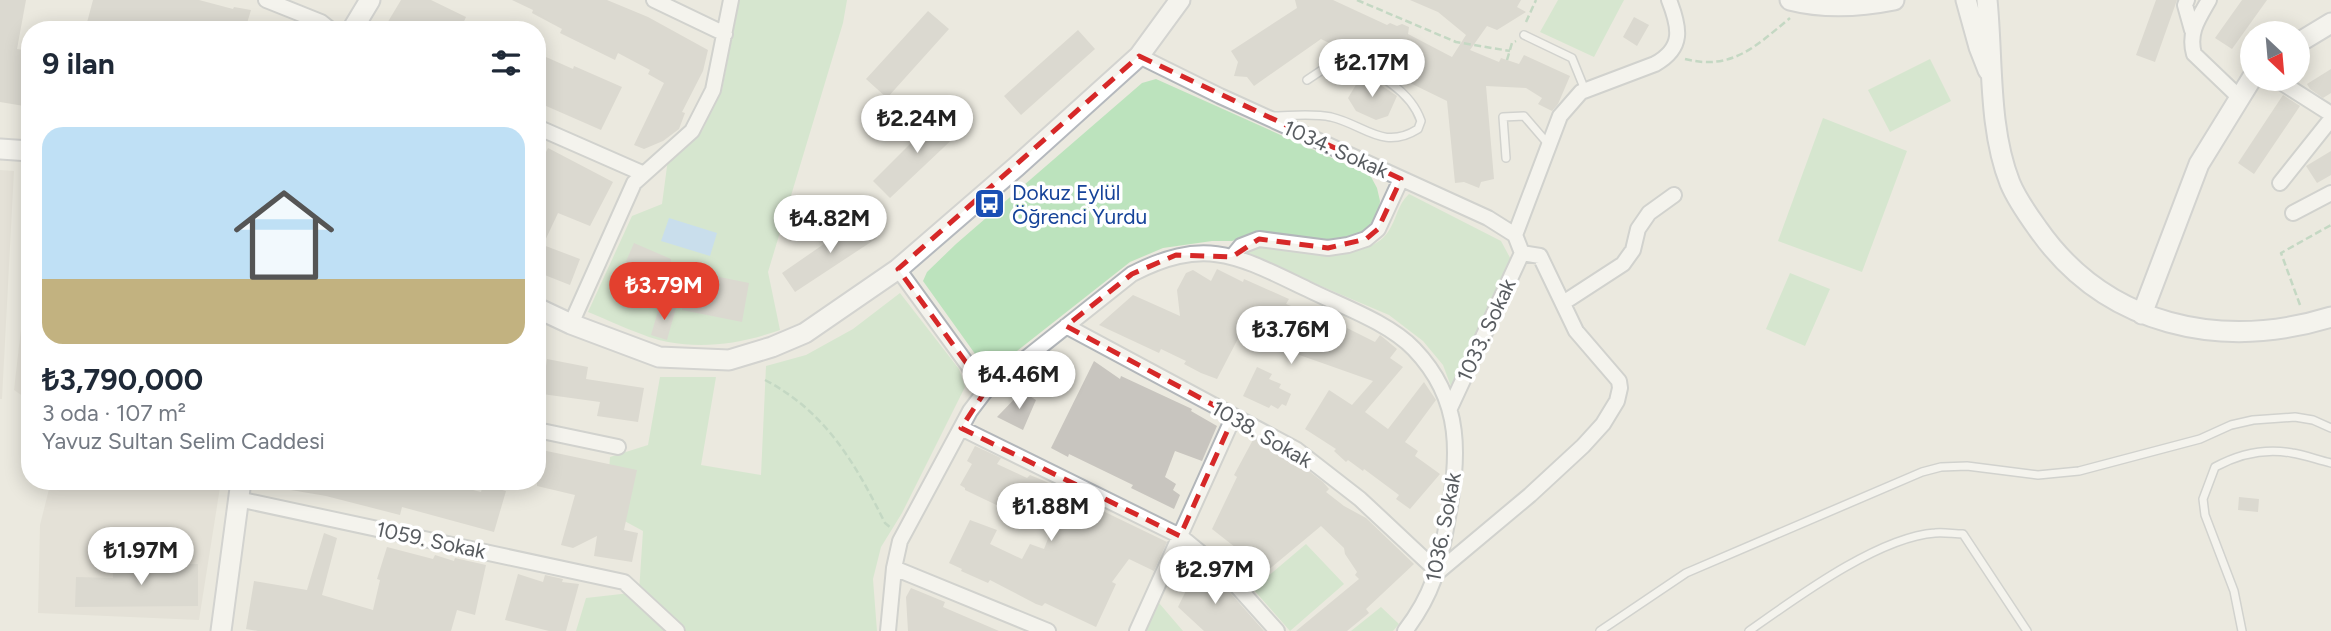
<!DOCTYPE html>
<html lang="tr">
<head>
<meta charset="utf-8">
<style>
	:root { --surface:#fff; --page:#f6f6f7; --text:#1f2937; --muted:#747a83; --accent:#e3402e }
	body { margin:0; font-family:Figtree,sans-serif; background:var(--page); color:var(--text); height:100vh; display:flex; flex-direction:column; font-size:26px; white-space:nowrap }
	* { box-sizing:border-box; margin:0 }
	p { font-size:23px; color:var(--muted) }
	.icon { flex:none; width:38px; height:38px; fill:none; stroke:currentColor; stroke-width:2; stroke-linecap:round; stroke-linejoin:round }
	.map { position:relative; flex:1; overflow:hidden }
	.drawer { position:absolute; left:21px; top:21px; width:525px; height:469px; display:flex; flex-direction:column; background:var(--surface); border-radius:28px; box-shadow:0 4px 18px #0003 }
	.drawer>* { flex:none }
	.needle { width:46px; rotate:154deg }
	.buttons { position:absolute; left:2240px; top:21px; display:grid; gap:14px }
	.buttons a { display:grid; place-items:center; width:70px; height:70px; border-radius:50%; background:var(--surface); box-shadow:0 4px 18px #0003; font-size:35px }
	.price { position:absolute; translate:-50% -60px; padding:0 16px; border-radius:24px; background:#fff; color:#222; font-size:23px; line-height:46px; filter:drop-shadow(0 2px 4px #0008) }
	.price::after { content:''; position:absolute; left:50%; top:42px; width:21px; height:16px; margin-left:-10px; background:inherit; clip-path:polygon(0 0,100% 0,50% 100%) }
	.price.current { background:var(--accent); color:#fff }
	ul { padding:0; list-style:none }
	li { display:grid; align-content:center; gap:14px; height:371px; padding:0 21px }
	li span { display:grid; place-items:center; height:217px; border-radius:21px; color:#555 }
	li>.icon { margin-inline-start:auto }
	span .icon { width:126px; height:126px; fill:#fffc; stroke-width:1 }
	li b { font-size:30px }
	h2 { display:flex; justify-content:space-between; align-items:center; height:84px; padding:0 21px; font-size:30px }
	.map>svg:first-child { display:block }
</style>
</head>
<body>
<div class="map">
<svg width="2331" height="631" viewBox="0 0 2331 631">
	<rect width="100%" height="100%" fill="#ebe9df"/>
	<!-- education -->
	<path fill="#dbd8ce" d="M0,170L14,171L2,399H0Z
		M30,250V401L14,390Z
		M51,481H221L199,620L38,613L40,525Z"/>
	<!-- green -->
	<path fill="#bce3bd" d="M739,0H847L843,23L768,272L780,330C744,343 706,349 668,342C645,338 611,321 588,312L632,216L662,204L668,159L702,131L722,90Z
		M1558,0H1624L1594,57L1540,32Z
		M1930,59L1951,101L1890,132L1868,90Z
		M1156,79L1370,175L1377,188L1380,201L1379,211L1374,222L1363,232L1346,239L1313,241L1258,232L1232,241H1212L1163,248L1130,262L994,369L983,365L923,281L927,272L956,244L1142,83Z
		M1823,118L1907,151L1862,272L1778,241Z
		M1409,194L1501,241L1515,267L1452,389L1443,365L1423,341L1389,315L1245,254L1256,245C1292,251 1364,266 1388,232C1397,219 1397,205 1409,194Z
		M1790,273L1830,289L1805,346L1766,329Z
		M900,293L959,369L965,387L902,513L881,547L873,579L877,631H576L586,598L639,592L643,531L606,511L610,457L648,445L660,377H716L701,465L761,475L766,366L806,355L853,329Z
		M1306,544L1344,584L1290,631L1253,589Z
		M1159,603L1183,631H1146Z
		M1381,607L1399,624L1393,631H1351Z"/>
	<!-- water -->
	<path fill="#9fd1fc" d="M669,218L717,233L710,256L661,241Z"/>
	<!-- building -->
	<path fill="#c8c5bf" d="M0,0H26L17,49L30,51V107L0,102Z
		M93,0H199L233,9L234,7L251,10L245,30H218L197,24L196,30H85Z
		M401,0H431L466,17L460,30H383Z
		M512,0H607L648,17L708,50L703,71L682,112L685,113L679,129L663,141L644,149L634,145L664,83L648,74L650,70L618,53L615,60L560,33L562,29L532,13L533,10Z
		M1295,0H1333L1387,25L1390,23L1397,26L1402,24L1409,27L1408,34L1452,57L1466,35L1438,12L1410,0H1521L1517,7L1526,12L1497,30L1487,26L1470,50L1499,62L1501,58L1519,64L1524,55L1570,76L1558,104L1552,111L1538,104L1542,98L1526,88L1486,86L1494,179L1481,182L1479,188L1464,182L1455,183L1447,101L1404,80L1402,85L1384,72L1386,71L1321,39L1254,86L1247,77L1234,76L1238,62L1231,51L1297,8Z
		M2156,0H2177L2155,62L2136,55Z
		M2242,0H2267L2232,49L2215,38Z
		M928,11L949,29L887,98L866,79Z
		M1634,17L1649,25L1637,46L1623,37Z
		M1078,30L1095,49L1021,115L1004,96Z
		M537,53L573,69L574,66L622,87L601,130L537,102Z
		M2331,69V93L2323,98L2310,89L2307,84Z
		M1370,78L1397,96L1388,116L1376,120L1356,111L1348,98L1357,83Z
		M2283,95L2300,106L2254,174L2238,163Z
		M941,113L960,132L890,198L873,181Z
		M548,148L613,182L590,226L558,213L543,245L580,259L570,285L537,272V170Z
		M2331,151V175L2317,183L2306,166Z
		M863,217L877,238L795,292L782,273Z
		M634,243L671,259V264L655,301L616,284Z
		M1217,269L1243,282L1244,279L1289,299L1286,304L1309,313L1311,310L1375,342L1380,335L1397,349L1390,358L1403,367L1365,412L1388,429L1424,382L1436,400L1405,442L1418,451L1415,456L1440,474L1410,509L1396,499L1399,495L1364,469L1363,471L1348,460L1346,462L1334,451L1336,449L1305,429L1329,390L1352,405L1373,381L1291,352L1293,348L1270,335L1268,339L1243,329L1217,379L1201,373L1184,364L1186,361L1161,349L1159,353L1099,325L1133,295L1180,316L1177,290L1186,273L1193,270L1211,281Z
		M690,271L749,283L742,322L682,310Z
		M660,304L676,308L667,340L651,335Z
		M547,359L588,367L586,379L644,388L638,422L597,416L600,402L542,394Z
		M1094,361L1120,379L1121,376L1192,409L1191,411L1217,426L1202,461L1175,451L1165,477L1176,484L1173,490L1180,495L1174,509L1131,488L1133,485L1069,454L1068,457L1051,448Z
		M1257,367L1272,374L1269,379L1281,384L1279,388L1291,394L1286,406L1282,404L1278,409L1271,405L1269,408L1243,396Z
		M1022,391L1036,400L1023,430L997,417Z
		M1254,438L1292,458L1323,482L1329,489L1326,492L1344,506L1366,518L1414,564L1366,609L1369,613L1347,631H1296L1359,579L1355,575L1357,572L1345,554L1344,548L1321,526L1261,576L1239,553L1240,551L1212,529L1237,477L1234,475Z
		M975,446L1001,458L997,464L1027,478L1030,475L1042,480L1057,487L1055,490L1077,502L1078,499L1167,542L1154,571L1129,559L1112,582L1116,584L1096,627L1045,603L1042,606L1036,604L990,580L988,583L961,571L962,569L949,563L970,520L997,530L990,544L1022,559L1030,544L1044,549L1051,531L965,490V488L960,485L972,464L967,461Z
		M537,449L637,470L624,530L638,533L632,562L594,556L597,536L573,548L561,545L575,495L537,486Z
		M279,481H399L427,488L428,481H437L481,492L483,485L506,491L494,532L402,507L400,515L326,496L279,488Z
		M2239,497L2259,499L2258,512L2238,510Z
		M324,533L337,538L322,595L373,610L380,580L377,579L387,547L433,559L435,555L454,561L455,558L486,565L475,615L457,610L451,631H258L246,629L254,581L307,590Z
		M113,564H198V606L75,607L76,577L113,578Z
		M1199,564L1225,587L1264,631H1204L1178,607Z
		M518,574L543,582L545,575L563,579L562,582L579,584L566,631H549L505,620Z
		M911,588L945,602L943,607L999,631H908L906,597Z"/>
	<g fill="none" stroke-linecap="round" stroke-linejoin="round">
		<defs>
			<path id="lane" d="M1524,35L1572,58L1585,90
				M1271,116C1290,116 1312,113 1331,117C1365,125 1383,151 1418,129L1421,121C1410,89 1377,74 1348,60L1328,66L1307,80
				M1506,158L1503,117L1524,116L1549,145
				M1600,631L1686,573L1922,472L1941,467L1967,466L2038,475L2079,471L2200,439L2231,425L2253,420L2295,417L2313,420L2331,428
				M1749,631C1796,598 1878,537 1935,533C1944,532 1954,534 1963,534L2027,631
				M2242,631L2234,591L2205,515L2203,499L2215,467C2239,454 2265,448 2292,453C2305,455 2318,460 2331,463"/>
			<path id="street" d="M266,0L321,22L331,30
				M654,0L725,34
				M2187,0L2185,5L2192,30
				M2209,0C2198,19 2188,33 2194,54L2240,98
				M1139,56L1220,96L1488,218L1515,235L1522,253
				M2276,79L2331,114
				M537,127L644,174
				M2280,183L2331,119
				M2293,213L2331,193
				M1515,235L1560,116L1581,92L1655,64C1684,48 1680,28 1669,0
				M1232,257L1241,246L1259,239L1328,248L1348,245L1366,239L1378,229L1401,179
				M898,269L986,390
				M1563,303L1623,264L1633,250L1638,229L1649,213L1674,195
				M571,324L634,183L692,131L713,90L731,0
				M1066,326L1297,450L1360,499L1438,572
				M1450,408L1522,253
				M961,428L1180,536L1225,573L1277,631
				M537,430L618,447
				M238,499L624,582L677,631
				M894,568L1048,631
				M1438,572L1530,495L1583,446L1603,424L1617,401L1620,388L1619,381L1576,331L1540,256L1522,253
				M888,631L894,568L900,541L970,411L986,390L1132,274C1206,236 1238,256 1307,289C1341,306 1388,322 1414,349C1464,401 1459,457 1447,523C1439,568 1433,594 1405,631
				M1137,631L1234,416"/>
			<path id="secondary" d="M1790,0C1825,9 1859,7 1894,0
				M1966,0L1979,47L1988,70
				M1987,0C1993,59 1988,128 2010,183C2017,200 2028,215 2038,229C2106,326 2221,351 2331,317
				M352,30L370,0
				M2298,43L2331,23
				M0,149L30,151
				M537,308L571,324L659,357L729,360L772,347L805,333L898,269L1016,167L1139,56L1180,0
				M2142,314L2199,164L2252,78
				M221,631L241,481"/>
		</defs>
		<!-- lane casing -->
		<use href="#lane" stroke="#b2b6ba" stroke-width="10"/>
		<!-- street casing -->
		<use href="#street" stroke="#b2b6ba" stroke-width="18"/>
		<!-- secondary casing -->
		<use href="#secondary" stroke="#b5b9be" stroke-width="23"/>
		<!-- path -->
		<path stroke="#96c3a3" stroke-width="2.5" stroke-dasharray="7 3.5" stroke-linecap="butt" d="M1357,0L1456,42L1510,51
			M1526,22L1536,0
			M1685,59C1732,71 1756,46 1790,18
			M1507,60L1512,43L1516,41
			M2300,305L2281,253L2331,225
			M765,380C826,412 855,463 885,523L891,528"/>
		<!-- lane -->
		<use href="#lane" stroke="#fff" stroke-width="7"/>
		<!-- street -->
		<use href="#street" stroke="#fff" stroke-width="14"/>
		<!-- secondary -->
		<use href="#secondary" stroke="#fff" stroke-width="19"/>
	</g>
	<!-- marked area -->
	<path d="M0 0H2331V631H0ZM1139,56L1401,179L1378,229L1366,239L1328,248L1259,239L1232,257L1176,255L1132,274L1066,326L1234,416L1180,536L961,428L986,390L898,269Z" fill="#ebe9df" fill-opacity=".55" fill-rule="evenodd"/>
	<path fill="none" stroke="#d62828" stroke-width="5" stroke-dasharray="14 9" stroke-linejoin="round" d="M1139,56L1401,179L1378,229L1366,239L1328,248L1259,239L1232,257L1176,255L1132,274L1066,326L1234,416L1180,536L961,428L986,390L898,269Z"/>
	<!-- icons -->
	<defs>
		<symbol id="bus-square" viewBox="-11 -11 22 22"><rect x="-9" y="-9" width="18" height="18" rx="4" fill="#1a4fb4" stroke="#fff"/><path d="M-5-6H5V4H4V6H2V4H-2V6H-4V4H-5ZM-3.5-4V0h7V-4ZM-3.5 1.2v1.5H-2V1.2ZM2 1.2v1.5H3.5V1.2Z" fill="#fff"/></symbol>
	</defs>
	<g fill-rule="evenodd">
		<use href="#bus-square" x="972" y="186" width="35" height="35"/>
	</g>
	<g text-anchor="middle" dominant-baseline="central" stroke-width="7" stroke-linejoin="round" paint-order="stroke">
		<!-- street labels -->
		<g font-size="21" fill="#585c60" stroke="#fff">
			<text transform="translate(1336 149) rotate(24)">1034. Sokak</text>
			<text transform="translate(1486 330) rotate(-65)">1033. Sokak</text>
			<text transform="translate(1262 434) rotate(30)">1038. Sokak</text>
			<text transform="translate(1443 527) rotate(-79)">1036. Sokak</text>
			<text transform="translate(431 540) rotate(12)">1059. Sokak</text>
		</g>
		<!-- transit labels -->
		<g font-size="21" fill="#164399" stroke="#fff" text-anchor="start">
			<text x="1012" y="192">Dokuz Eylül<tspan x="1012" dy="24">Öğrenci Yurdu</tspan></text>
		</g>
	</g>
</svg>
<div class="buttons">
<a><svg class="needle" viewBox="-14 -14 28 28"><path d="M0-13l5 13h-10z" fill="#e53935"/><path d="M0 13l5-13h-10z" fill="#747a83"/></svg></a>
</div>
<b class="price" style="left:1372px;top:99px">₺2.17M</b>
<b class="price" style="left:917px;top:155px">₺2.24M</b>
<b class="price" style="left:830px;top:255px">₺4.82M</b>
<b class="price current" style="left:664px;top:322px">₺3.79M</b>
<b class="price" style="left:1291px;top:366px">₺3.76M</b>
<b class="price" style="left:1019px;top:411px">₺4.46M</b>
<b class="price" style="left:1051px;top:543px">₺1.88M</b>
<b class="price" style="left:141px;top:587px">₺1.97M</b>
<b class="price" style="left:1215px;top:606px">₺2.97M</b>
<section class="drawer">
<h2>9 ilan<svg class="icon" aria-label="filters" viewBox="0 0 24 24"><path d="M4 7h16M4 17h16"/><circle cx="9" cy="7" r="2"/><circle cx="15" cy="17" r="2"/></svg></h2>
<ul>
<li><span style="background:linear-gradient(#bfe0f5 70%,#c2b280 0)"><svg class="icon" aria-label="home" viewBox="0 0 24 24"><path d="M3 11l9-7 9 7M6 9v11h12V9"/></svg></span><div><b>₺3,790,000</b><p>3 oda · 107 m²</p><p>Yavuz Sultan Selim Caddesi</p></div></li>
</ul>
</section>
</div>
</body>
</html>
